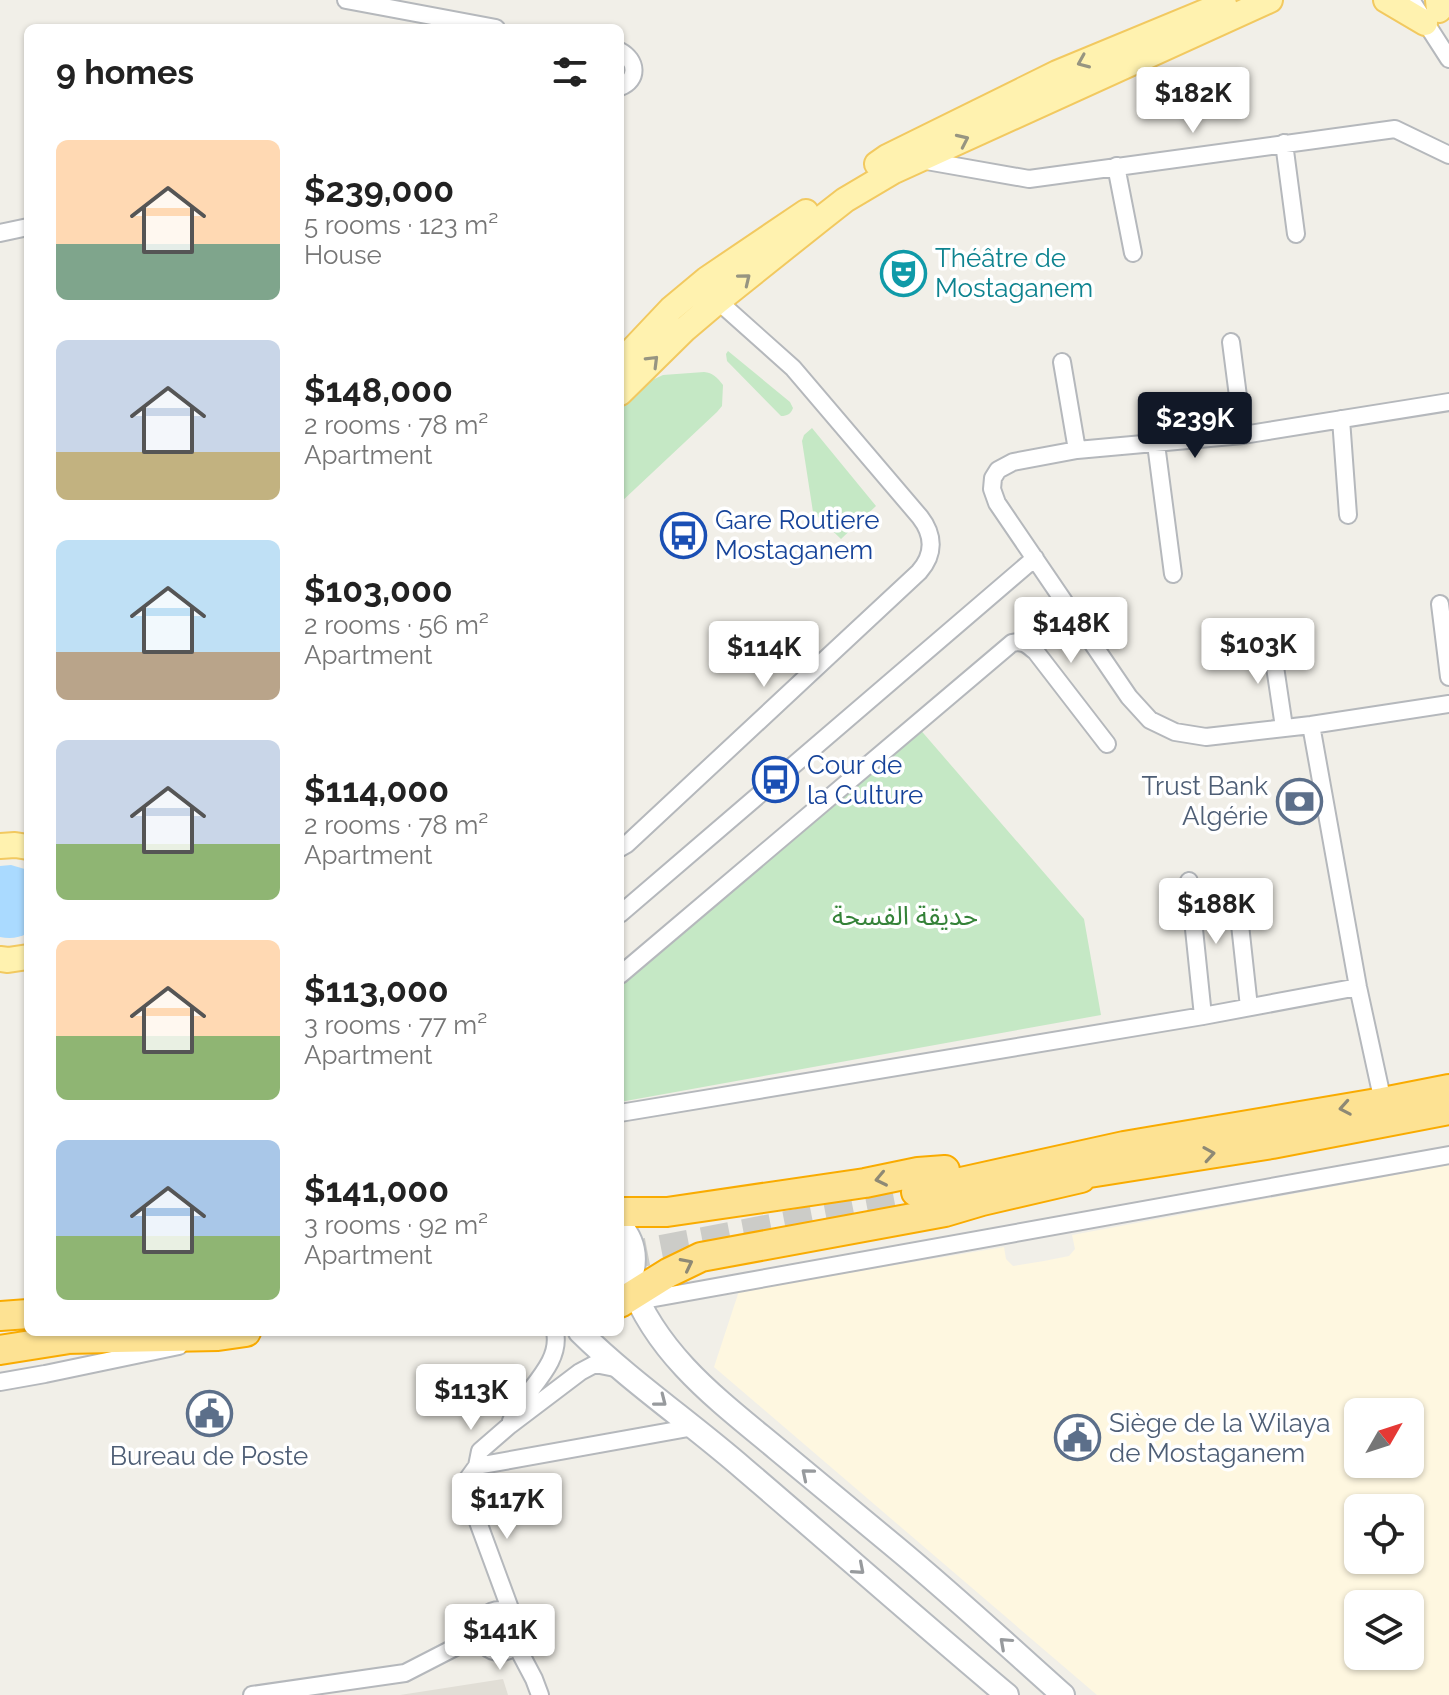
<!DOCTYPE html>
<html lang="en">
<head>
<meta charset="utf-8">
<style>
	:root { --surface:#fff; --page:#f2f2f2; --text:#222; --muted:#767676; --accent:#111827 }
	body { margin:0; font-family:Raleway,"Noto Sans Arabic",sans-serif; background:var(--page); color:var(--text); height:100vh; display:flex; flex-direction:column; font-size:30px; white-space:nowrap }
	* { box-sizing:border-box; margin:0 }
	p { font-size:26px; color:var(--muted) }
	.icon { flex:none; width:44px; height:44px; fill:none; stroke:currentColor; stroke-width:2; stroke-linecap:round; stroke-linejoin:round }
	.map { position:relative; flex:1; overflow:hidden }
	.details { position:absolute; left:24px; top:24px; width:600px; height:1312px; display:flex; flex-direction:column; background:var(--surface); border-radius:12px; box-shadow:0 2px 6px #0004 }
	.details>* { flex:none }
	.needle { width:52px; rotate:51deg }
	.buttons { position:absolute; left:1344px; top:1398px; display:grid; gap:16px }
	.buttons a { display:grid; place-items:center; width:80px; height:80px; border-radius:12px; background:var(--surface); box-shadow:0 2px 6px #0004; font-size:40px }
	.price { position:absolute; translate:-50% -68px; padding:0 18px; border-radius:8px; background:#fff; color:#222; font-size:26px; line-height:52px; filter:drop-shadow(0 2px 4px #0008) }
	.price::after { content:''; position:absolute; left:50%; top:48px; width:24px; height:18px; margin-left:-12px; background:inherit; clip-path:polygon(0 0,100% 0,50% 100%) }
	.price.active { background:var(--accent); color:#fff }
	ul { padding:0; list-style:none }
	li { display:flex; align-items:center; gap:24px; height:200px; padding:0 32px }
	li span { display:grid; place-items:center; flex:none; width:224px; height:160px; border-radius:12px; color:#555 }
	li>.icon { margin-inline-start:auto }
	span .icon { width:96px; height:96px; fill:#fffc; stroke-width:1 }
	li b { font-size:34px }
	h2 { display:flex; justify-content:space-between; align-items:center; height:96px; padding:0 32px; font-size:34px }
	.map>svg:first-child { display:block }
</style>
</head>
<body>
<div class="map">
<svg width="1449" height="1695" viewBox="0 0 1449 1695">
	<rect width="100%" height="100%" fill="#f1efe8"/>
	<!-- commercial -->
	<path fill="#fef7e0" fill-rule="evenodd" d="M1449,1165V1695H1097L714,1367L739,1291L1004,1247L1006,1259L1013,1266L1044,1261L1069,1256L1075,1249L1072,1235ZM1358,1412H1410V1464H1358ZM1358,1508H1410V1560H1358ZM1358,1604H1410V1656H1358Z"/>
	<!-- education -->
	<path fill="#e1ded6" d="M503,1679L508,1695H400Z"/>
	<!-- green -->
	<path fill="#c5e8c5" d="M728,351L790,402L793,408C791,414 787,416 781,416L727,361L726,354Z
		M704,372C713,373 717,377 723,385L722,406L717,412L620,503V408L650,381L663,375Z
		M812,428L876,506L841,539L813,512L802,441L804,435Z
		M918,727L1084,919L1101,1015L620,1102V987Z"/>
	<!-- water -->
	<path fill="#aadaff" d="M11,865L28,870V933C19,938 10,939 0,937V866Z"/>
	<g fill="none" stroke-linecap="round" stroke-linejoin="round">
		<!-- highway-tunnel -->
		<path stroke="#ccccc8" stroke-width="28" stroke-dasharray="28 14" stroke-linecap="butt" d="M620,1257L917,1200"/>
		<defs>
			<path id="street" d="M346,0L496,28
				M1411,0L1449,59
				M620,51C637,60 639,80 620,87
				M1284,143L1296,234
				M921,160L1029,179L1395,129L1449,155
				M1116,166L1133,253
				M0,233L28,227
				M1231,342L1243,435
				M1062,362L1077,450
				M1449,402L1243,435L1077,450L1013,462L998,470L993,478L992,489L997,503L1129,697L1150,720L1175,732L1206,737L1311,725L1449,704
				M1341,419L1348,515
				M1156,444L1173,574
				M1440,604L1449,677
				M1271,640L1284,727
				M1311,725L1358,987L1383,1102
				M620,848L627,844L919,572C935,554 934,535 920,517L793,368L718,301
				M1189,881L1203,1016
				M1236,888L1249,1007
				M620,914L1035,558
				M620,975L1012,643C1023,640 1028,645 1036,652L1107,744
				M620,1113L1203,1016L1358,987
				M638,1301L1449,1155
				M0,1382L45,1374L179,1346
				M511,1421C523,1391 562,1365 555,1332
				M477,1466L694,1427
				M479 1631a21 21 0 1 1 42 0a21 21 0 1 1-42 0Z
				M512,1614L464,1484L477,1466L480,1451L510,1425L580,1372L595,1364L620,1369
				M516,1645L534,1679L540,1695
				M252,1695L405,1673L479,1635"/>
			<path id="secondary" d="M620,1225C639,1246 637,1271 623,1293
				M630,1282C658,1356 718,1400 777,1449C816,1481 855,1514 894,1546C952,1594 1007,1645 1063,1695
				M580,1332C631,1382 690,1422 744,1469C832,1544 919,1621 1007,1695"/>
			<path id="primary" d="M1386,0L1425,23
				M1438,0L1439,10
				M877,164L887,157L1057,73L1224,4
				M620,363L671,309L707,279L806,212
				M620,393L685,329L718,301L822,218L845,200L894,171L1270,0
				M0,846L15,845L28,847
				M0,959L8,960L28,957"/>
			<path id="highway" d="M1064,1177L1272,1144L1449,1110
				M916,1192L1124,1146L1383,1102L1449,1089
				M620,1212H667L865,1183L918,1172L945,1170
				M620,1303L668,1273L701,1257L945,1212L982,1201L1081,1178
				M0,1316L28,1314
				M64,1339L218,1336L246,1332
				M0,1350L82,1337"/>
		</defs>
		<!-- street casing -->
		<use href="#street" stroke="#b5b8bc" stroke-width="20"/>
		<!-- secondary casing -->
		<use href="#secondary" stroke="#b6babf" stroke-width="26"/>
		<!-- primary casing -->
		<use href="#primary" stroke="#f2c960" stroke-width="28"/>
		<!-- highway casing -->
		<use href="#highway" stroke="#f9ab00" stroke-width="32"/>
		<!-- street -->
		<use href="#street" stroke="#fff" stroke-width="16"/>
		<!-- secondary -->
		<use href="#secondary" stroke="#fff" stroke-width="22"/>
		<!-- primary -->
		<use href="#primary" stroke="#fff2af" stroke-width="24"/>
		<!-- highway -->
		<use href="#highway" stroke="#fde293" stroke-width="28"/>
	</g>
	<!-- one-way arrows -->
	<defs><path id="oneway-chevron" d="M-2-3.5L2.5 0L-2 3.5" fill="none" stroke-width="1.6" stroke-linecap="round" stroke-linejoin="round" transform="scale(2)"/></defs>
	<g stroke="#979581">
		<use href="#oneway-chevron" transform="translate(1083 62) rotate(157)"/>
		<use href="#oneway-chevron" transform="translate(963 140) rotate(-25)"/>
		<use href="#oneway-chevron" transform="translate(745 279) rotate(-39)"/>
		<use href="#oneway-chevron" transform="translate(653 361) rotate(-45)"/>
	</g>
	<g stroke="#8e8975">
		<use href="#oneway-chevron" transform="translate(1345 1108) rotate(170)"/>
		<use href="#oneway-chevron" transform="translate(1209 1154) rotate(-9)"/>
		<use href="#oneway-chevron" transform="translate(881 1179) rotate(168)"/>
		<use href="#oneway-chevron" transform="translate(687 1264) rotate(-27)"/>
	</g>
	<g stroke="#979a9d">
		<use href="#oneway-chevron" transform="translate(661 1401) rotate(38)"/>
		<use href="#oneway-chevron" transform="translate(807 1474) rotate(-140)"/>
		<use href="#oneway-chevron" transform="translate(859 1569) rotate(41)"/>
		<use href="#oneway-chevron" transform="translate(1005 1643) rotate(-138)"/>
	</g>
	<!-- icons -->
	<defs>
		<symbol id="theatre-ring" viewBox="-11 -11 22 22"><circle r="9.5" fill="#fff" stroke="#0f9aa8" stroke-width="1.5"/><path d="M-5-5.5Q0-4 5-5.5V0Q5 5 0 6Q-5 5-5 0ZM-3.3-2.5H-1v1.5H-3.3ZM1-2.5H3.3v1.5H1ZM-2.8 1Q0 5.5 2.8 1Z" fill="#0f9aa8"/></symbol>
		<symbol id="bus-ring" viewBox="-11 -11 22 22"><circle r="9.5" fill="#fff" stroke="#1a4fb4" stroke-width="1.5"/><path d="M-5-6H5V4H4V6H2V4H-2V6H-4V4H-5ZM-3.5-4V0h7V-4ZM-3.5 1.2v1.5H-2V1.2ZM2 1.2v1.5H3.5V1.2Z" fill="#1a4fb4"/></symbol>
		<symbol id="bank-ring" viewBox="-11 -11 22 22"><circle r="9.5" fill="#fff" stroke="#5c6f8a" stroke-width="1.5"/><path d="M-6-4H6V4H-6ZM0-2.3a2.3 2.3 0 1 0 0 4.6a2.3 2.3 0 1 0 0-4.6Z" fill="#5c6f8a"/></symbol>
		<symbol id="civic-ring" viewBox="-11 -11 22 22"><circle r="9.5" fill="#fff" stroke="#5c6f8a" stroke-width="1.5"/><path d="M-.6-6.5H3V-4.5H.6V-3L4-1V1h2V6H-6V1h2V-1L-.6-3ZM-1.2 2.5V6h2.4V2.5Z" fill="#5c6f8a"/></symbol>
	</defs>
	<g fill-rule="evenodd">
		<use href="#theatre-ring" x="878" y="248" width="51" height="51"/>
		<use href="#bus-ring" x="658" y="510" width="51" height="51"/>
		<use href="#bus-ring" x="750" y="754" width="51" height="51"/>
		<use href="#bank-ring" x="1274" y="776" width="51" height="51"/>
		<use href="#civic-ring" x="184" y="1388" width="51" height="51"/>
		<use href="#civic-ring" x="1052" y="1412" width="51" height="51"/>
	</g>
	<g text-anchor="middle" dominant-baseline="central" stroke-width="7" stroke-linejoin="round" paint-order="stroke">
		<!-- culture labels -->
		<g font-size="26" fill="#0d838f" stroke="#fff" text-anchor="start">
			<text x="935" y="258">Théâtre de<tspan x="935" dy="30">Mostaganem</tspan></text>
		</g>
		<!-- transit labels -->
		<g font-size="26" fill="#164399" stroke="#fff" text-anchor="start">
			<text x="715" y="520">Gare Routiere<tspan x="715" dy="30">Mostaganem</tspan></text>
			<text x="807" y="765">Cour de<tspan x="807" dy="30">la Culture</tspan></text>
		</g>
		<!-- service labels -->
		<g font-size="26" fill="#4e5e75" stroke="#fff" text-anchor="end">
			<text x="1268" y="786">Trust Bank<tspan x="1268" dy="30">Algérie</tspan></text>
			<text x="1109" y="1423" text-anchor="start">Siège de la Wilaya<tspan x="1109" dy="30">de Mostaganem</tspan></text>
			<text x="209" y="1456" text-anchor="middle">Bureau de Poste</text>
		</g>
		<!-- park labels -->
		<g font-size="26" fill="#348238" stroke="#fff">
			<text x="905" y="916">حديقة الفسحة</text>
		</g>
	</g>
</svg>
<div class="buttons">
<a><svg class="needle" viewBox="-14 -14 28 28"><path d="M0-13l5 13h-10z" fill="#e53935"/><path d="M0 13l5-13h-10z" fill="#767676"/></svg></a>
<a><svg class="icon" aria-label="locate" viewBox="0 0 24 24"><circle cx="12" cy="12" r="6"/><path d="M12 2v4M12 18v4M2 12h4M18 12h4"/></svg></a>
<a><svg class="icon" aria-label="layers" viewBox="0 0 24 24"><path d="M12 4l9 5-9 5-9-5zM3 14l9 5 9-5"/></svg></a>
</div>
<b class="price" style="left:1193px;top:135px">$182K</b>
<b class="price active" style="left:1195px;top:460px">$239K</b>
<b class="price" style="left:1071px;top:665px">$148K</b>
<b class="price" style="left:1258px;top:686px">$103K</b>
<b class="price" style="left:764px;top:689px">$114K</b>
<b class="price" style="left:1216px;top:946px">$188K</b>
<b class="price" style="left:471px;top:1432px">$113K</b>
<b class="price" style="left:507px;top:1541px">$117K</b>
<b class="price" style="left:500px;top:1672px">$141K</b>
<section class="details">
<h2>9 homes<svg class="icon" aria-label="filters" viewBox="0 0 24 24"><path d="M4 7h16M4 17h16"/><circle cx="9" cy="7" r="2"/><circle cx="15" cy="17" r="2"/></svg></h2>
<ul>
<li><span style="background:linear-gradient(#ffd9b3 65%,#7fa58c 0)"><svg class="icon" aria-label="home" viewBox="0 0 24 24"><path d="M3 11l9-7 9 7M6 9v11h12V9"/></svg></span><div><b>$239,000</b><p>5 rooms · 123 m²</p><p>House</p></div></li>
<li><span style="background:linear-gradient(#c9d6e8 70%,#c2b280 0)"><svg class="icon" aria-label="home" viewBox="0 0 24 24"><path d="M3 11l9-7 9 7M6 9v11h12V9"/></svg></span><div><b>$148,000</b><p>2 rooms · 78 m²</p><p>Apartment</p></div></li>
<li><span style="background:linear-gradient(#bfe0f5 70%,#b9a48a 0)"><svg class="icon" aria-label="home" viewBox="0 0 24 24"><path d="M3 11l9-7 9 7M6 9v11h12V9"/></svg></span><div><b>$103,000</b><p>2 rooms · 56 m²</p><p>Apartment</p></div></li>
<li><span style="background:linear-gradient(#c9d6e8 65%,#8fb573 0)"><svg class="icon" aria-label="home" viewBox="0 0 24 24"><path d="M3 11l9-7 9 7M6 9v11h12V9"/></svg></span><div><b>$114,000</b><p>2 rooms · 78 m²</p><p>Apartment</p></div></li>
<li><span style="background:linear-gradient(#ffd9b3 60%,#8fb573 0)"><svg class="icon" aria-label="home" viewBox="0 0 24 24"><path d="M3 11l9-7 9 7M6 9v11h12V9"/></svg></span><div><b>$113,000</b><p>3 rooms · 77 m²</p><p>Apartment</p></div></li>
<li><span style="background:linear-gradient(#a9c7e8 60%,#8fb573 0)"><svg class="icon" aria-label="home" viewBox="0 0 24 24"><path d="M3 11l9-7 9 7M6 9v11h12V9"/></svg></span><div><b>$141,000</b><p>3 rooms · 92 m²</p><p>Apartment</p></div></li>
</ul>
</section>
</div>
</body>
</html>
